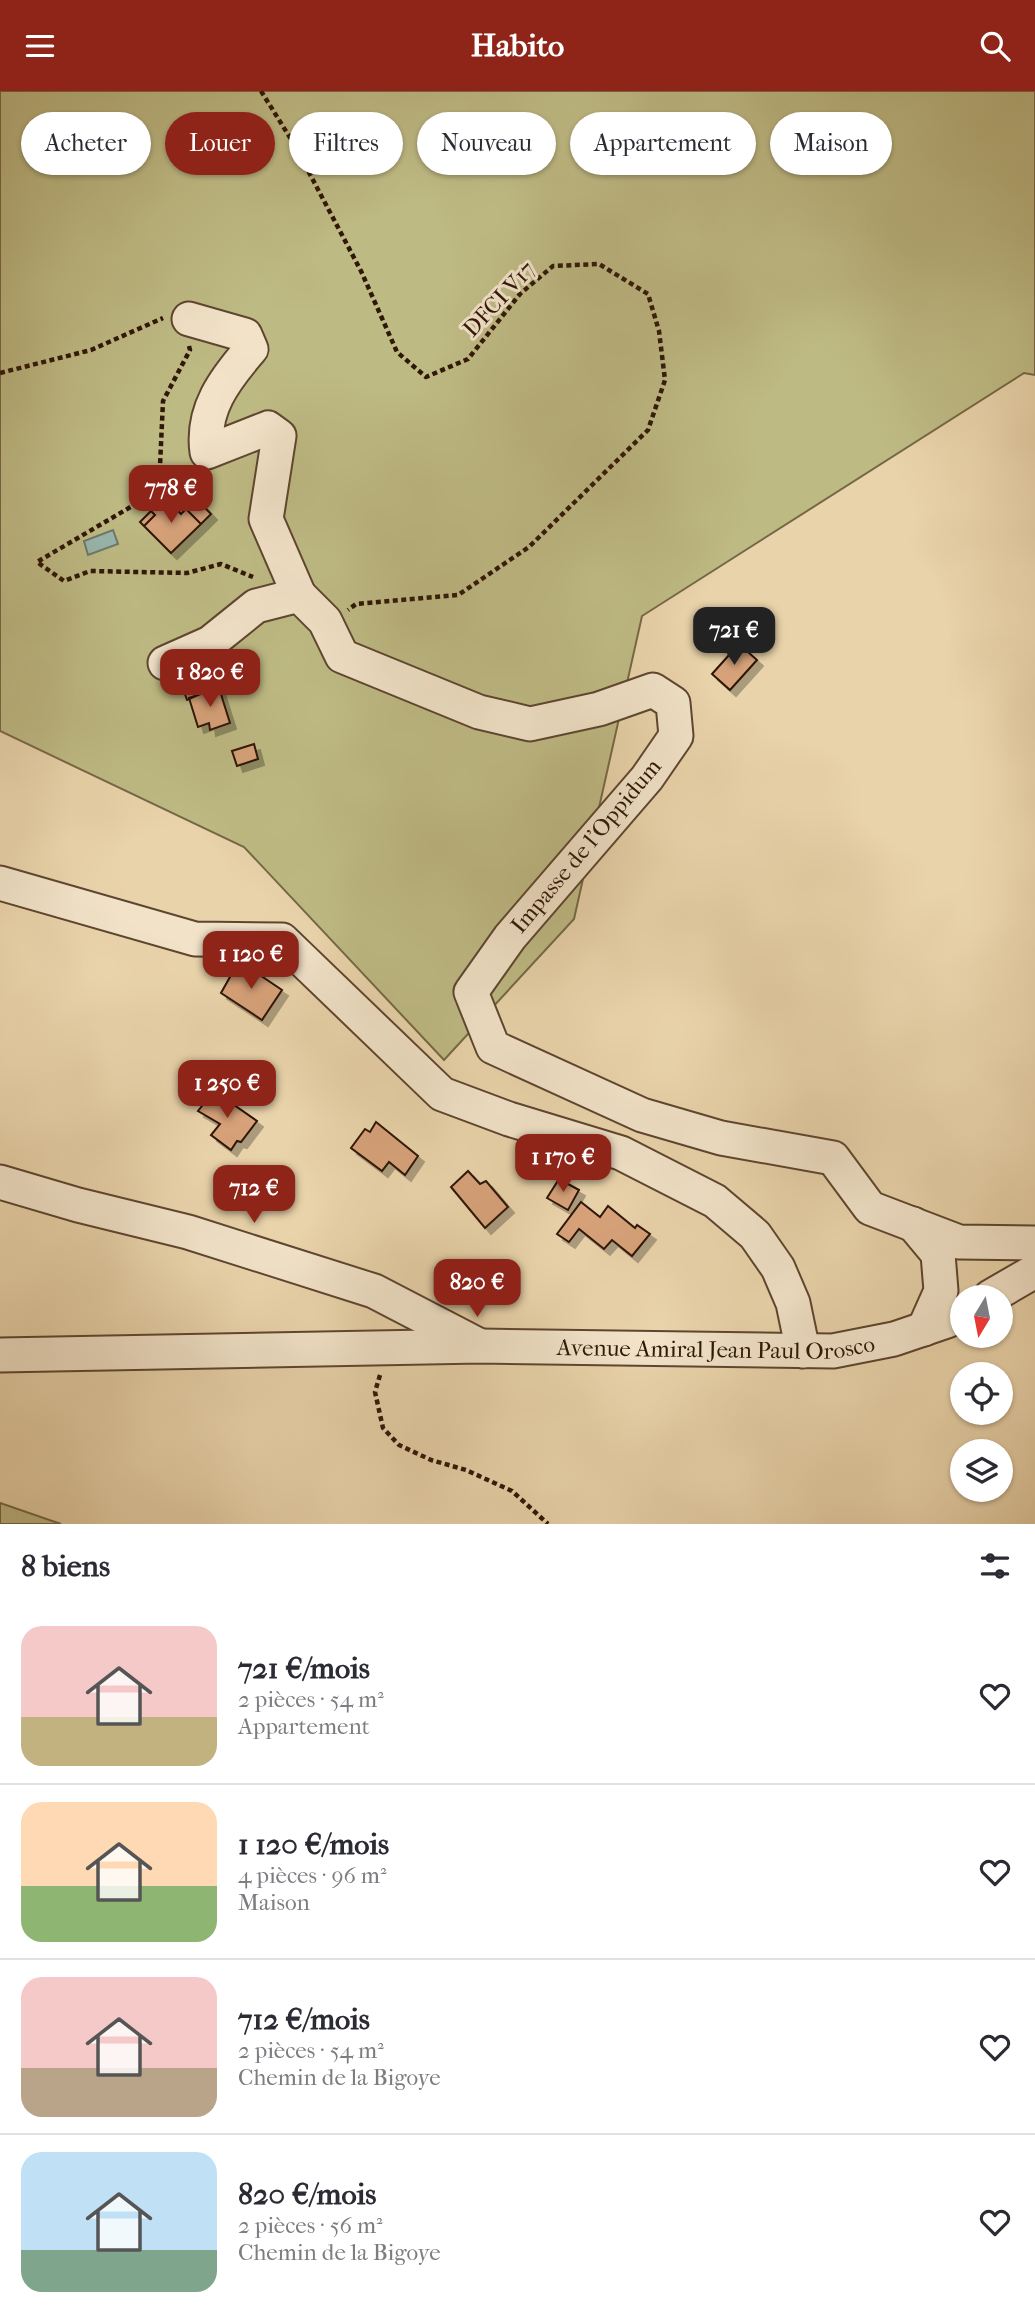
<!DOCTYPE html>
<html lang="fr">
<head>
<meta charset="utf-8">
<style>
	:root { --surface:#fff; --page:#f7f7f7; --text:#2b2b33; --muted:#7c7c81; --line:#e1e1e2; --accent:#8f2418 }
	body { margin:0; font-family:"IM FELL French Canon",serif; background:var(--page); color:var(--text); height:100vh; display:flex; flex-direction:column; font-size:26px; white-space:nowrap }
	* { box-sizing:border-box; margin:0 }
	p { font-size:23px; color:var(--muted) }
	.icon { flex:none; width:38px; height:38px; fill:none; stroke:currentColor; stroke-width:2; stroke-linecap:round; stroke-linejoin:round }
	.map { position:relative; height:1433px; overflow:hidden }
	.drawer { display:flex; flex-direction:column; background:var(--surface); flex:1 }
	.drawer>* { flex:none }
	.banner { position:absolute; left:21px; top:21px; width:994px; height:63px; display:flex; gap:14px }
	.needle { width:46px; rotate:190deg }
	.buttons { position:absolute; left:950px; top:1194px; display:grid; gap:14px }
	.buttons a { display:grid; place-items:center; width:63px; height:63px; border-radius:50%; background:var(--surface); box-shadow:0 2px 5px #0004; font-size:35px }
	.price { position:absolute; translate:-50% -60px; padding:0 16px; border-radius:14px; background:var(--accent); color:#fff; font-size:23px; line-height:46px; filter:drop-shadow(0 2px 4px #0008) }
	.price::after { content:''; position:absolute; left:50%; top:42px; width:21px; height:16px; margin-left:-10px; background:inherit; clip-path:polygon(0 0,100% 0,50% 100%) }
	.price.active { background:#222; color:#fff }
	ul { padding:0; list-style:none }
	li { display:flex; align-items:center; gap:21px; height:175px; padding:0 21px }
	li+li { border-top:2px solid var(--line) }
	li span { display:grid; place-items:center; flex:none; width:196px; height:140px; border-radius:21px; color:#555 }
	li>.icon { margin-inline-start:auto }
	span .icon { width:84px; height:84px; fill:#fffc; stroke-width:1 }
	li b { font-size:30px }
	h2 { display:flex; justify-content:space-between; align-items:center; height:84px; padding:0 21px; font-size:30px }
	.chip { padding:0 24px; border-radius:32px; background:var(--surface); box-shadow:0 2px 5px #0004; font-size:24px; line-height:63px }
	.chip.active { background:var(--accent); color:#fff }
	header { display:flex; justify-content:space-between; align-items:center; height:91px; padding:0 21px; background:var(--accent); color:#fff; font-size:32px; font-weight:800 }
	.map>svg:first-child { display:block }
</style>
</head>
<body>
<header><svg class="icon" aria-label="menu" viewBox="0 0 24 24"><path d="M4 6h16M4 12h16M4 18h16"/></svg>Habito<svg class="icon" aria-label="search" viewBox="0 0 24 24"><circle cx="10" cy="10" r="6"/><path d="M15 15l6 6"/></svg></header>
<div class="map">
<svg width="1035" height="1433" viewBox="0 0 1035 1433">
	<defs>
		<filter id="shadow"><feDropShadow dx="6" dy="6" stdDeviation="0" flood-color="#0004"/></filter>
	</defs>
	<rect width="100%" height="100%" fill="#e9d3aa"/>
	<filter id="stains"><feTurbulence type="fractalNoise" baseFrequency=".00286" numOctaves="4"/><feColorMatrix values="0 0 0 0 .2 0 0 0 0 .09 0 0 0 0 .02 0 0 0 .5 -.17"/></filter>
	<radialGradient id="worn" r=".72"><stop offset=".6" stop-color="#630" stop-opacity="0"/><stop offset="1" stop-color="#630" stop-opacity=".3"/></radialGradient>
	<!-- green -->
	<path fill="#beba84" stroke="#766846" stroke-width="2" d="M0,0H1035V284L1024,282L642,525L574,828L444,969L244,756L0,640Z
		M0,1412L61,1433H0Z"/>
	<!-- water -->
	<path fill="#98b7ae" stroke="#6e776b" stroke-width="2" d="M113,439L118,453L88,464L84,450Z"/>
	<!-- building -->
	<path fill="#d7a27a" stroke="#2f1607" stroke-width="2" filter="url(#shadow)" d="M188,399L211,423L201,433L186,418L181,423L173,414Z
		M165,407L181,423L186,418L201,433L171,462L144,435L155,424L151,420Z
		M151,420L155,424L144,435L140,431Z
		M739,553L757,569L730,599L712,583Z
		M197,584L203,602L187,609L180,589Z
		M219,597L230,632L210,639L209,632L198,636L189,607Z
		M254,653L258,668L237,675L232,660Z
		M239,870L282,899L262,929L221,902Z
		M214,1000L257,1030L241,1051L237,1050L231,1059L211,1044L220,1033L198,1020Z
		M376,1031L418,1065L405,1084L389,1071L382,1080L351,1057L365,1038L370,1041Z
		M468,1080L480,1093L486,1090L508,1116L485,1137L451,1096Z
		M559,1088L579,1099L568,1119L547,1107Z
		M581,1111L600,1126L608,1115L635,1137L637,1134L650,1143L632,1165L612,1149L604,1158L579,1138L569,1151L557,1143Z"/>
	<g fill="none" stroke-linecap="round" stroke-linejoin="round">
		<defs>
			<g id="minor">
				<path d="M189,228L245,244L251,258C225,288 201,319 207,361L268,337L279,345L266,428L299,504"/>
				<path d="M165,572L210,552L256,515L299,504L325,530L342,565L479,621L530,633L599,618L653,599L673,612L676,645L647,687L510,846L471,901L493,956L642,1024L721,1047L833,1067L870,1117L959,1151L1035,1152"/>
				<path d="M0,792L195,848L282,849L442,1003L509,1028L621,1062L715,1110L755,1144L778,1177L793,1212L803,1260"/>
				<path d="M0,1091L78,1114L188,1141L374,1200L478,1254"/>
				<path d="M913,1133L938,1163L941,1200L924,1238"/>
				<path d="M990,1206L1035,1180"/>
				<path id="s1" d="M0,1264L480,1255L833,1260L894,1248L947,1230L962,1222"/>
			</g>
		</defs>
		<!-- minor casing -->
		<use href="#minor" stroke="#5e4530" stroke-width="37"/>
		<!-- path -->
		<path stroke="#2f1607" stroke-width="4.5" stroke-dasharray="5 3.5" stroke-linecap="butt" d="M261,0L294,53L361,180L397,261L426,286L468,268L520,203L553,175L599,173L648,203L659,240L665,289L648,339L529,456L458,504L356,513L348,519
			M189,255L190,259L163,310L160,375L139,411L37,471L64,490L90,480L187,482L221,473L253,486
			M0,282L91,259L163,227
			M380,1284L375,1301L383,1337L399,1354L431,1369L466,1379L512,1400L548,1433"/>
		<!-- minor -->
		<use href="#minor" stroke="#f1e2c8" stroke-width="33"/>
	</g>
	<g text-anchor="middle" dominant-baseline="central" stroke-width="6" stroke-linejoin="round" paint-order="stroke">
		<!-- street labels -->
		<g font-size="23" fill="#2f1607" stroke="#f1e2c8">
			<text transform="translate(499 208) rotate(-47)">DFCI V17</text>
			<text transform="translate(586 755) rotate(-50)">Impasse de l'Oppidum</text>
			<text stroke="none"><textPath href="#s1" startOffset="716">Avenue Amiral Jean Paul Orosco</textPath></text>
		</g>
	</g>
	<rect width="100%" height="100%" filter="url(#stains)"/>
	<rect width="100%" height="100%" fill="url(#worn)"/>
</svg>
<div class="buttons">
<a><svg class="needle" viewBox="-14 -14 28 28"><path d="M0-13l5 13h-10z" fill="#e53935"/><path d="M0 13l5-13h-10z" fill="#7c7c81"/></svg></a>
<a><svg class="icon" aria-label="locate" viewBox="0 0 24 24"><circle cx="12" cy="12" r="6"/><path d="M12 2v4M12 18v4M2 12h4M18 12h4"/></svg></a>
<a><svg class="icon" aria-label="layers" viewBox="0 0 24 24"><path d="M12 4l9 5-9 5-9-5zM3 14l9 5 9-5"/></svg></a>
</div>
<b class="price" style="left:171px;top:434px">778 €</b>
<b class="price active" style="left:734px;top:576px">721 €</b>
<b class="price" style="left:210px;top:618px">1 820 €</b>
<b class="price" style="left:251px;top:900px">1 120 €</b>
<b class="price" style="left:227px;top:1029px">1 250 €</b>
<b class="price" style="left:563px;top:1103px">1 170 €</b>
<b class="price" style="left:254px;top:1134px">712 €</b>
<b class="price" style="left:477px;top:1228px">820 €</b>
<div class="banner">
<a class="chip">Acheter</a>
<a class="chip active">Louer</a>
<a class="chip">Filtres</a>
<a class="chip">Nouveau</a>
<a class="chip">Appartement</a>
<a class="chip">Maison</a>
</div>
</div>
<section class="drawer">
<h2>8 biens<svg class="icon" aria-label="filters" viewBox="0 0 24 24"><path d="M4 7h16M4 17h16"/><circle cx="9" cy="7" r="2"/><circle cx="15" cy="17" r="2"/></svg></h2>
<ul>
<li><span style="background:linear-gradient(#f6c9c9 65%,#c2b280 0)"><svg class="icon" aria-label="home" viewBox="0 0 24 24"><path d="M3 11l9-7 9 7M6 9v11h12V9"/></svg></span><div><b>721 €/mois</b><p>2 pièces · 54 m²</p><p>Appartement</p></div><svg class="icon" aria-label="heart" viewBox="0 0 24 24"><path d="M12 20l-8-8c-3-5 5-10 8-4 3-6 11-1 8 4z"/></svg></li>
<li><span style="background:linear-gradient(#ffd9b3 60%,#8fb573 0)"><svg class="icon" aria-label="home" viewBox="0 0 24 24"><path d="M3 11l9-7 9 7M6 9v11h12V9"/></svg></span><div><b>1 120 €/mois</b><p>4 pièces · 96 m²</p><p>Maison</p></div><svg class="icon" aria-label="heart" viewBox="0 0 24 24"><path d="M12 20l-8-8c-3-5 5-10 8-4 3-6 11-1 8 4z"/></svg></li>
<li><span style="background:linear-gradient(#f6c9c9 65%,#b9a48a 0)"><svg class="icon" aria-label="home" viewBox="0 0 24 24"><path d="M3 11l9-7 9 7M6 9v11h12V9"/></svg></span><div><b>712 €/mois</b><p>2 pièces · 54 m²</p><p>Chemin de la Bigoye</p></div><svg class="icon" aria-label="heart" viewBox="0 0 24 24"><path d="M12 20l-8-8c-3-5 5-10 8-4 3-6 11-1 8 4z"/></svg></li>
<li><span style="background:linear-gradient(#bfe0f5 70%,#7fa58c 0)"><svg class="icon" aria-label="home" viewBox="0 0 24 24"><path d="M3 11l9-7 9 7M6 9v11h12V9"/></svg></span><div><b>820 €/mois</b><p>2 pièces · 56 m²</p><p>Chemin de la Bigoye</p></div><svg class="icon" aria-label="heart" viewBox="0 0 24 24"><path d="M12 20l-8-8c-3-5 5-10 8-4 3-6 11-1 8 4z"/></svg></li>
</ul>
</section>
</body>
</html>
